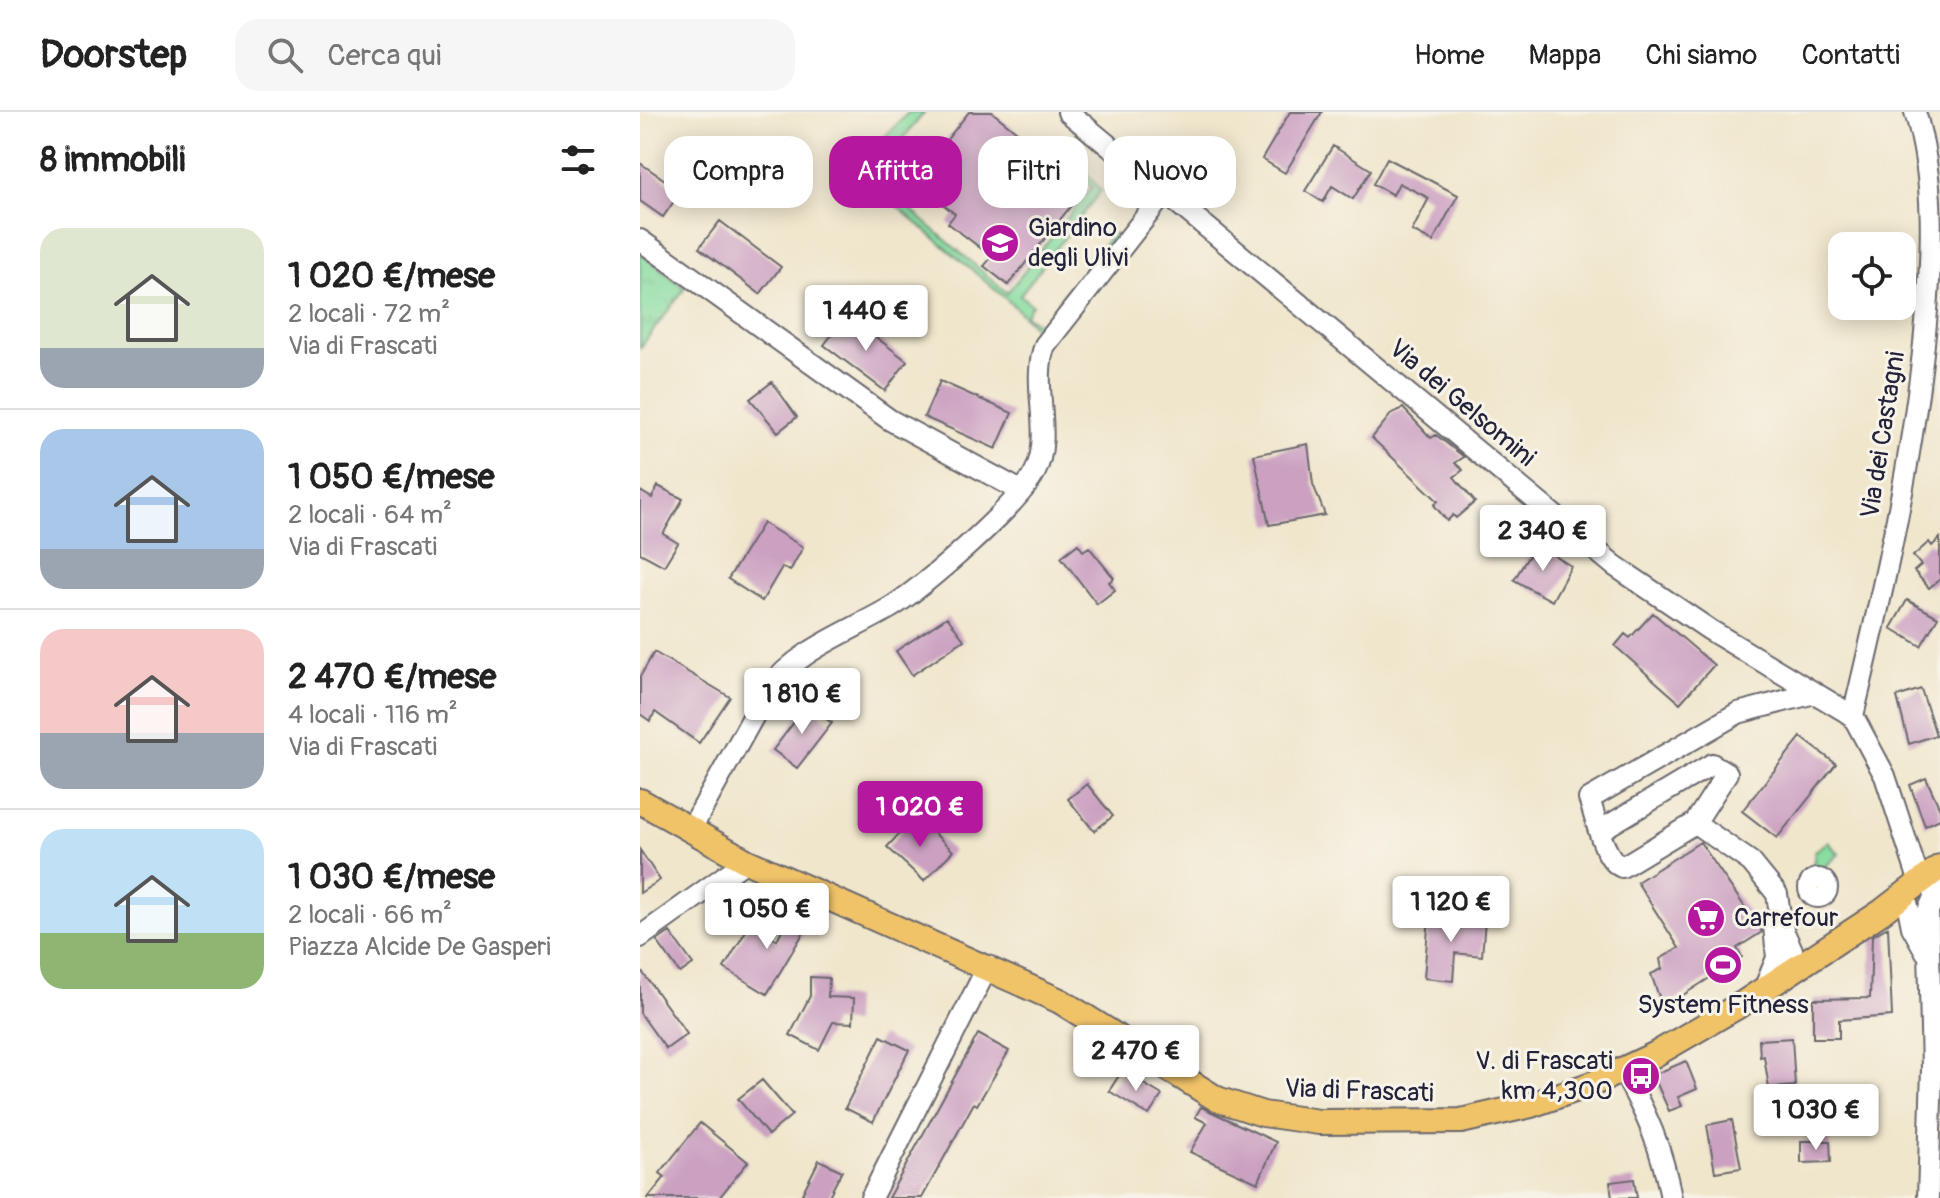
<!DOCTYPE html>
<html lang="it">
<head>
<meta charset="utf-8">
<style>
	:root { --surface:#fff; --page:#f6f6f6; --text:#222; --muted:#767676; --line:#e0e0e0; --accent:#b5179e }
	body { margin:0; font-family:Pangolin,sans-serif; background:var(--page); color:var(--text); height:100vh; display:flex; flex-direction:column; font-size:30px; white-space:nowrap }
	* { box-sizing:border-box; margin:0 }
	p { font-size:26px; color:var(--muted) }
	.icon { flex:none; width:44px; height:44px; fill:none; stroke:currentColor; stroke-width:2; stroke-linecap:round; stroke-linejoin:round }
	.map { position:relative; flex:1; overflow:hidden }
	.details { display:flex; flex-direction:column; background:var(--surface); width:640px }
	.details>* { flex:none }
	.banner { position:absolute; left:24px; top:24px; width:760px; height:72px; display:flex; gap:16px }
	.buttons { position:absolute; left:1188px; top:120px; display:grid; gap:16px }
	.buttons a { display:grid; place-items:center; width:88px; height:88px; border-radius:16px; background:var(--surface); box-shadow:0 4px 20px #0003; font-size:40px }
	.price { position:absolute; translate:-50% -68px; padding:0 18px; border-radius:8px; background:#fff; color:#222; font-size:26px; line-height:52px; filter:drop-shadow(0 2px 4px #0008) }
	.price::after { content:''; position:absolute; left:50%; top:48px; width:24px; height:18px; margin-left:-12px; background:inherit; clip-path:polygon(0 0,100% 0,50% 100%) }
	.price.selected { background:var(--accent); color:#fff }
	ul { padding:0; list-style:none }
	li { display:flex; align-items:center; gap:24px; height:200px; padding:0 40px }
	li+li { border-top:2px solid var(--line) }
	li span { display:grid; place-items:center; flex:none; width:224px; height:160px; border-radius:24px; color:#555 }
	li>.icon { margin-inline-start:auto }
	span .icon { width:96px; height:96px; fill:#fffc; stroke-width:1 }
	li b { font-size:34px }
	h2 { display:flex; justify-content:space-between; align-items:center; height:96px; padding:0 40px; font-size:34px }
	.pill { padding:0 28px; border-radius:24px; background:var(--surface); box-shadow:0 4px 20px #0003; font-size:28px; line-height:72px }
	.pill.selected { background:var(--accent); color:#fff }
	header { display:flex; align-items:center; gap:48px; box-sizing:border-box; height:112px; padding:0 40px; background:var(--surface); border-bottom:2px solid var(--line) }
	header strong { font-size:38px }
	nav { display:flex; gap:44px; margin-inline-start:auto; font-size:28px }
	.search { width:560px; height:72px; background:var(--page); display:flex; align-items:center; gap:20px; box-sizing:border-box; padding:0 28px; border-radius:24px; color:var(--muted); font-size:30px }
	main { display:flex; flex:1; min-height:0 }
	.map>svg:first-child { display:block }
</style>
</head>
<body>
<header>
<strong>Doorstep</strong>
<div class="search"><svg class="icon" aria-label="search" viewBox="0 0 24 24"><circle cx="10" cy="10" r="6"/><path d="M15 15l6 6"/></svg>Cerca qui</div>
<nav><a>Home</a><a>Mappa</a><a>Chi siamo</a><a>Contatti</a></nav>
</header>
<main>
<section class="details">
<h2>8 immobili<svg class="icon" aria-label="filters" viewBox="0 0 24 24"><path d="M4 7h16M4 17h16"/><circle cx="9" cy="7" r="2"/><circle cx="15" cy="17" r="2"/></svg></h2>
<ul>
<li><span style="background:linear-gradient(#dfe7d0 75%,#9aa5b1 0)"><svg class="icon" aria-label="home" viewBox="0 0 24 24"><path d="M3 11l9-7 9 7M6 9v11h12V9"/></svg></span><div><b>1 020 €/mese</b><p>2 locali · 72 m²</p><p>Via di Frascati</p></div></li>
<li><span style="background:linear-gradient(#a9c7e8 75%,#9aa5b1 0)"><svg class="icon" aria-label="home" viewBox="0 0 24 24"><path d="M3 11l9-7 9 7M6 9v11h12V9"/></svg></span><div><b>1 050 €/mese</b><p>2 locali · 64 m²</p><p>Via di Frascati</p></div></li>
<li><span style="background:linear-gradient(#f6c9c9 65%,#9aa5b1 0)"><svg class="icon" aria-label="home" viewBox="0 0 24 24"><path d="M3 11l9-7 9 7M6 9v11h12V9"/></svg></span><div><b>2 470 €/mese</b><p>4 locali · 116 m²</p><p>Via di Frascati</p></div></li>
<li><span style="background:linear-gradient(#bfe0f5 65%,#8fb573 0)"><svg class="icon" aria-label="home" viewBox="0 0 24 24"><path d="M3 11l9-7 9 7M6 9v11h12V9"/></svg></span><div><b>1 030 €/mese</b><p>2 locali · 66 m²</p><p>Piazza Alcide De Gasperi</p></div></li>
</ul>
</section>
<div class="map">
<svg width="1300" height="1086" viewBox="0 0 1300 1086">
	<defs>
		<pattern id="park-tufts" width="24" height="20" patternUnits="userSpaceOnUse" patternTransform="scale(2)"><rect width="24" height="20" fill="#86dc9f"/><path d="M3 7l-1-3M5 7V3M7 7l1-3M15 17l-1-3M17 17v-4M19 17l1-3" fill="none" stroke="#73bc8a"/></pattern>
	</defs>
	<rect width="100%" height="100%" fill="#f7f3e8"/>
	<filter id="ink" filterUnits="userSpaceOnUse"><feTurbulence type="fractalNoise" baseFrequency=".0125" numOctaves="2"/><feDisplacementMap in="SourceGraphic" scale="16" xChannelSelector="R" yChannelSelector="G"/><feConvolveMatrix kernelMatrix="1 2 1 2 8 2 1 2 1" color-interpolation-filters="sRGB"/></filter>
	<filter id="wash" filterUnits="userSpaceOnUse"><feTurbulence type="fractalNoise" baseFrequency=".006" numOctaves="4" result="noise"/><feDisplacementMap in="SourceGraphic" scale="32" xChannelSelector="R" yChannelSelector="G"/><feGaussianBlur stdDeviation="1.8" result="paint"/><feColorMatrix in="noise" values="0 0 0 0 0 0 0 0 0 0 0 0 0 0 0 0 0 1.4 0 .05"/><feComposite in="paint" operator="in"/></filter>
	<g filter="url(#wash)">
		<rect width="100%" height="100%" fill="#f0e6cc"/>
		<!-- green -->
		<path fill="#86dc9f" stroke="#547f6d" stroke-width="2" d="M269,0H285L258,32L272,45L249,79L367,181L452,75L402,35L409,26L433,44L461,79L380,183L392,193L385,203L398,212L407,205L410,212L405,219L399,220L372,192L213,57Z
			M473,121L479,126L422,195L419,194L418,189Z
			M1188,730L1199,742L1177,762L1173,757L1175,739Z"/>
		<!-- park -->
		<path fill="url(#park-tufts)" stroke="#547f6d" stroke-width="2" d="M0,141L45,176L0,236Z"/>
		<g id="blocks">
			<!-- building -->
			<path fill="#cba0c1" d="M329,0H352L446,75L368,173L344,154L352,145L308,111L315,102L274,69Z
				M650,0H682L645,61L622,47Z
				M693,34L731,58L713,87L692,74L683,90L665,79Z
				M747,46L818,83L793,130L772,119L789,86L759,71L753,83L733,72Z
				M0,51L41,79L23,105L0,89Z
				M80,109L141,155L120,182L59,136Z
				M207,203L267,249L245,279L184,233Z
				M300,269L372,301L356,337L284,305Z
				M132,270L157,305L138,320L110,287Z
				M763,296L791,326L796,323L824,345L815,351L823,358L814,365L835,390L816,406L813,403L807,409L794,393L798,389L732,326L752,301Z
				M668,332L673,372L685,403L629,413L614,343Z
				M18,374L43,387L23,422L38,431L24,454L0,441V379L12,386Z
				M123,411L163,435L150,459L142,455L122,489L88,467Z
				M1300,426V467L1289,476L1274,459L1281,453L1273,444L1289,430L1292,434Z
				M438,432L443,439L449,435L474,466L469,470L475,478L457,492L421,445Z
				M896,432L931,454L912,489L874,468Z
				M1267,488L1298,505L1281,534L1251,516Z
				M1013,501L1074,553L1040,591L975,534L985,522L990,526Z
				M307,505L324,528L272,563L256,539Z
				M14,540L90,585L59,631L15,600L10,609L0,602V565Z
				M1281,577L1296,623L1269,632L1257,585Z
				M167,593L192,611L157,656L133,638Z
				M1161,625L1196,652L1137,726L1102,699Z
				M1286,666L1300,697V707L1285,714L1270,673Z
				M447,672L473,704L454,719L428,687Z
				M276,704L313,739L284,769L247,735Z
				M1060,730L1122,820L1097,836L1102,845L1023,896L1011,862L1022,857L1020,847L1039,836L997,770Z
				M0,738L20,768L0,781Z
				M154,794L174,803L127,882L84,856L110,812L137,828Z
				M789,803L845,808L842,844L815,841L813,869L784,866Z
				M1248,815L1252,904L1199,908V926H1173V887L1230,886L1232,824Z
				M30,820L53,852L40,861L17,829Z
				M0,857L47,922L26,937L0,901Z
				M170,865L189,866L188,885L214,886L213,911L193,910L179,938L150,923L170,884Z
				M338,922L369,939L337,993L334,991L282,1086H248Z
				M241,924L269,938L233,1010L205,996Z
				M1152,926L1155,974L1129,976L1124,944L1120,945L1119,928Z
				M1046,949L1057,977L1038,985L1042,994L1029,999L1013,963Z
				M482,959L522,983L509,1003L469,979Z
				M122,968L152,1003L128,1023L98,987Z
				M561,995L636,1030L618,1071L550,1040L567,1011L555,1005Z
				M1092,1008L1101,1056L1075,1060L1067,1013Z
				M60,1011L108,1050L79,1086H8L25,1065L20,1061Z
				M1161,1029H1190L1191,1050L1161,1051Z
				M179,1048L202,1059L188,1086H171L162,1082Z
				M994,1067L997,1086H972L970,1070Z"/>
		</g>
	</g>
	<g filter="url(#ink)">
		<use href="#blocks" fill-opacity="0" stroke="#6a676e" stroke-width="2"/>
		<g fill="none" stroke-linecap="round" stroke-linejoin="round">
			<defs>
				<path id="minor" d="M428,0L975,454L1070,518L1213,604L1245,664L1279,768
					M0,128L250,308L381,379
					M1213,604C1244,474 1274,344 1286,211C1292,140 1296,69 1275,0
					M1055,711L1111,750L1137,782L1142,816L1152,838L1149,861
					M961,718L1072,652L1087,661L1055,711L982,755C963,748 956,705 949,687L1098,601L1175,581
					M50,719L128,578C157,538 207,521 248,497C281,478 379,392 395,360C414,322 390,272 405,233L526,79
					M1169 776a9 9 0 1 1 18 0a9 9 0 1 1-18 0Z
					M1265,780L1272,815L1286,840
					M0,825L106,749
					M1124,877L1137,846L1134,814
					M983,959C1007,1003 1022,1036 1031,1086
					M231,1086L348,854
					M1288,1086L1292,956L1288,799L1300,772"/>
				<path id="major" d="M0,689L106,749L420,889L577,987L623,1002L679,1010L821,1009L891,993L952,972L1014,943L1105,890L1240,801L1300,755"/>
			</defs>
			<!-- minor casing -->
			<use href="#minor" stroke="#6a676e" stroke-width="24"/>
			<!-- major casing -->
			<use href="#major" stroke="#6a676e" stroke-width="28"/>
			<!-- minor -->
			<use href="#minor" stroke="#fff" stroke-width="20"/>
			<!-- major -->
			<use href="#major" stroke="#f1c369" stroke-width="24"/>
		</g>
	</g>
	<!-- icons -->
	<defs>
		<symbol id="school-disc" viewBox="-11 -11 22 22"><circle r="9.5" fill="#b5179e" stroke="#f7f3e8"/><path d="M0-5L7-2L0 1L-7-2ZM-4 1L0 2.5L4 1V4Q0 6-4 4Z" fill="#fff"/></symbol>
		<symbol id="supermarket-disc" viewBox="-11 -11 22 22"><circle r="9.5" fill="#b5179e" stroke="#f7f3e8"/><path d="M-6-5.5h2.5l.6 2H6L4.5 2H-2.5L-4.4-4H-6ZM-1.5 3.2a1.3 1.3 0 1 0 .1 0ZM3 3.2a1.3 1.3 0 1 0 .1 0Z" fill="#fff"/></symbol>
		<symbol id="stadium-disc" viewBox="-11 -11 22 22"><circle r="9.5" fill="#b5179e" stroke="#f7f3e8"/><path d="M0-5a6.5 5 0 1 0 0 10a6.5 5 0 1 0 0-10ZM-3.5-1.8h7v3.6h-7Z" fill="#fff"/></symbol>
		<symbol id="bus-disc" viewBox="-11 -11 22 22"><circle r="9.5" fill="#b5179e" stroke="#f7f3e8"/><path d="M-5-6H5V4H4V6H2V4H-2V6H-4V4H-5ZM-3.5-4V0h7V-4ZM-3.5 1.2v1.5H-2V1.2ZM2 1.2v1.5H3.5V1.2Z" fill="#fff"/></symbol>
	</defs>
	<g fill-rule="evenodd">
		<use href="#school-disc" x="338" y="109" width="44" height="44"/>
		<use href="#supermarket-disc" x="1044" y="784" width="44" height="44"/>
		<use href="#stadium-disc" x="1061" y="831" width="44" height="44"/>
		<use href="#bus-disc" x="979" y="942" width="44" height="44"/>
	</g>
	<g text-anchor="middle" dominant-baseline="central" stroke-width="6" stroke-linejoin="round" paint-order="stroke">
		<!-- poi labels -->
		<g font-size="26" fill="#22223b" stroke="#f7f3e8" text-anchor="start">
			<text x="388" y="116">Giardino<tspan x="388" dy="30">degli Ulivi</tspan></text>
			<text x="1094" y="806">Carrefour</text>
			<text x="1083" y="893" text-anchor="middle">System Fitness</text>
			<text x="973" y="949" text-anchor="end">V. di Frascati<tspan x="973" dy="30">km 4,300</tspan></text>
		</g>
		<!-- street labels -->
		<g font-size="26" fill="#22223b" stroke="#f7f3e8">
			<text transform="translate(822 291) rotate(40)">Via dei Gelsomini</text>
			<text transform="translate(1243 323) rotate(-81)">Via dei Castagni</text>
			<text transform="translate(719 979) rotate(2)">Via di Frascati</text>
		</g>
	</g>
</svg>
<div class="buttons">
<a><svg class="icon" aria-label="locate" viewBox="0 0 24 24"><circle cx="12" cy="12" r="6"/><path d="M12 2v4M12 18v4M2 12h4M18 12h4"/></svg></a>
</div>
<b class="price" style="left:226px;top:241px">1 440 €</b>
<b class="price" style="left:903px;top:461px">2 340 €</b>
<b class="price" style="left:162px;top:624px">1 810 €</b>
<b class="price selected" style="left:280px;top:737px">1 020 €</b>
<b class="price" style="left:811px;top:832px">1 120 €</b>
<b class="price" style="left:127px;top:839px">1 050 €</b>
<b class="price" style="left:496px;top:981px">2 470 €</b>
<b class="price" style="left:1176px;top:1040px">1 030 €</b>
<div class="banner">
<a class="pill">Compra</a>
<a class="pill selected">Affitta</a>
<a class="pill">Filtri</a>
<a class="pill">Nuovo</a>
</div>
</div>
</main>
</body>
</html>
